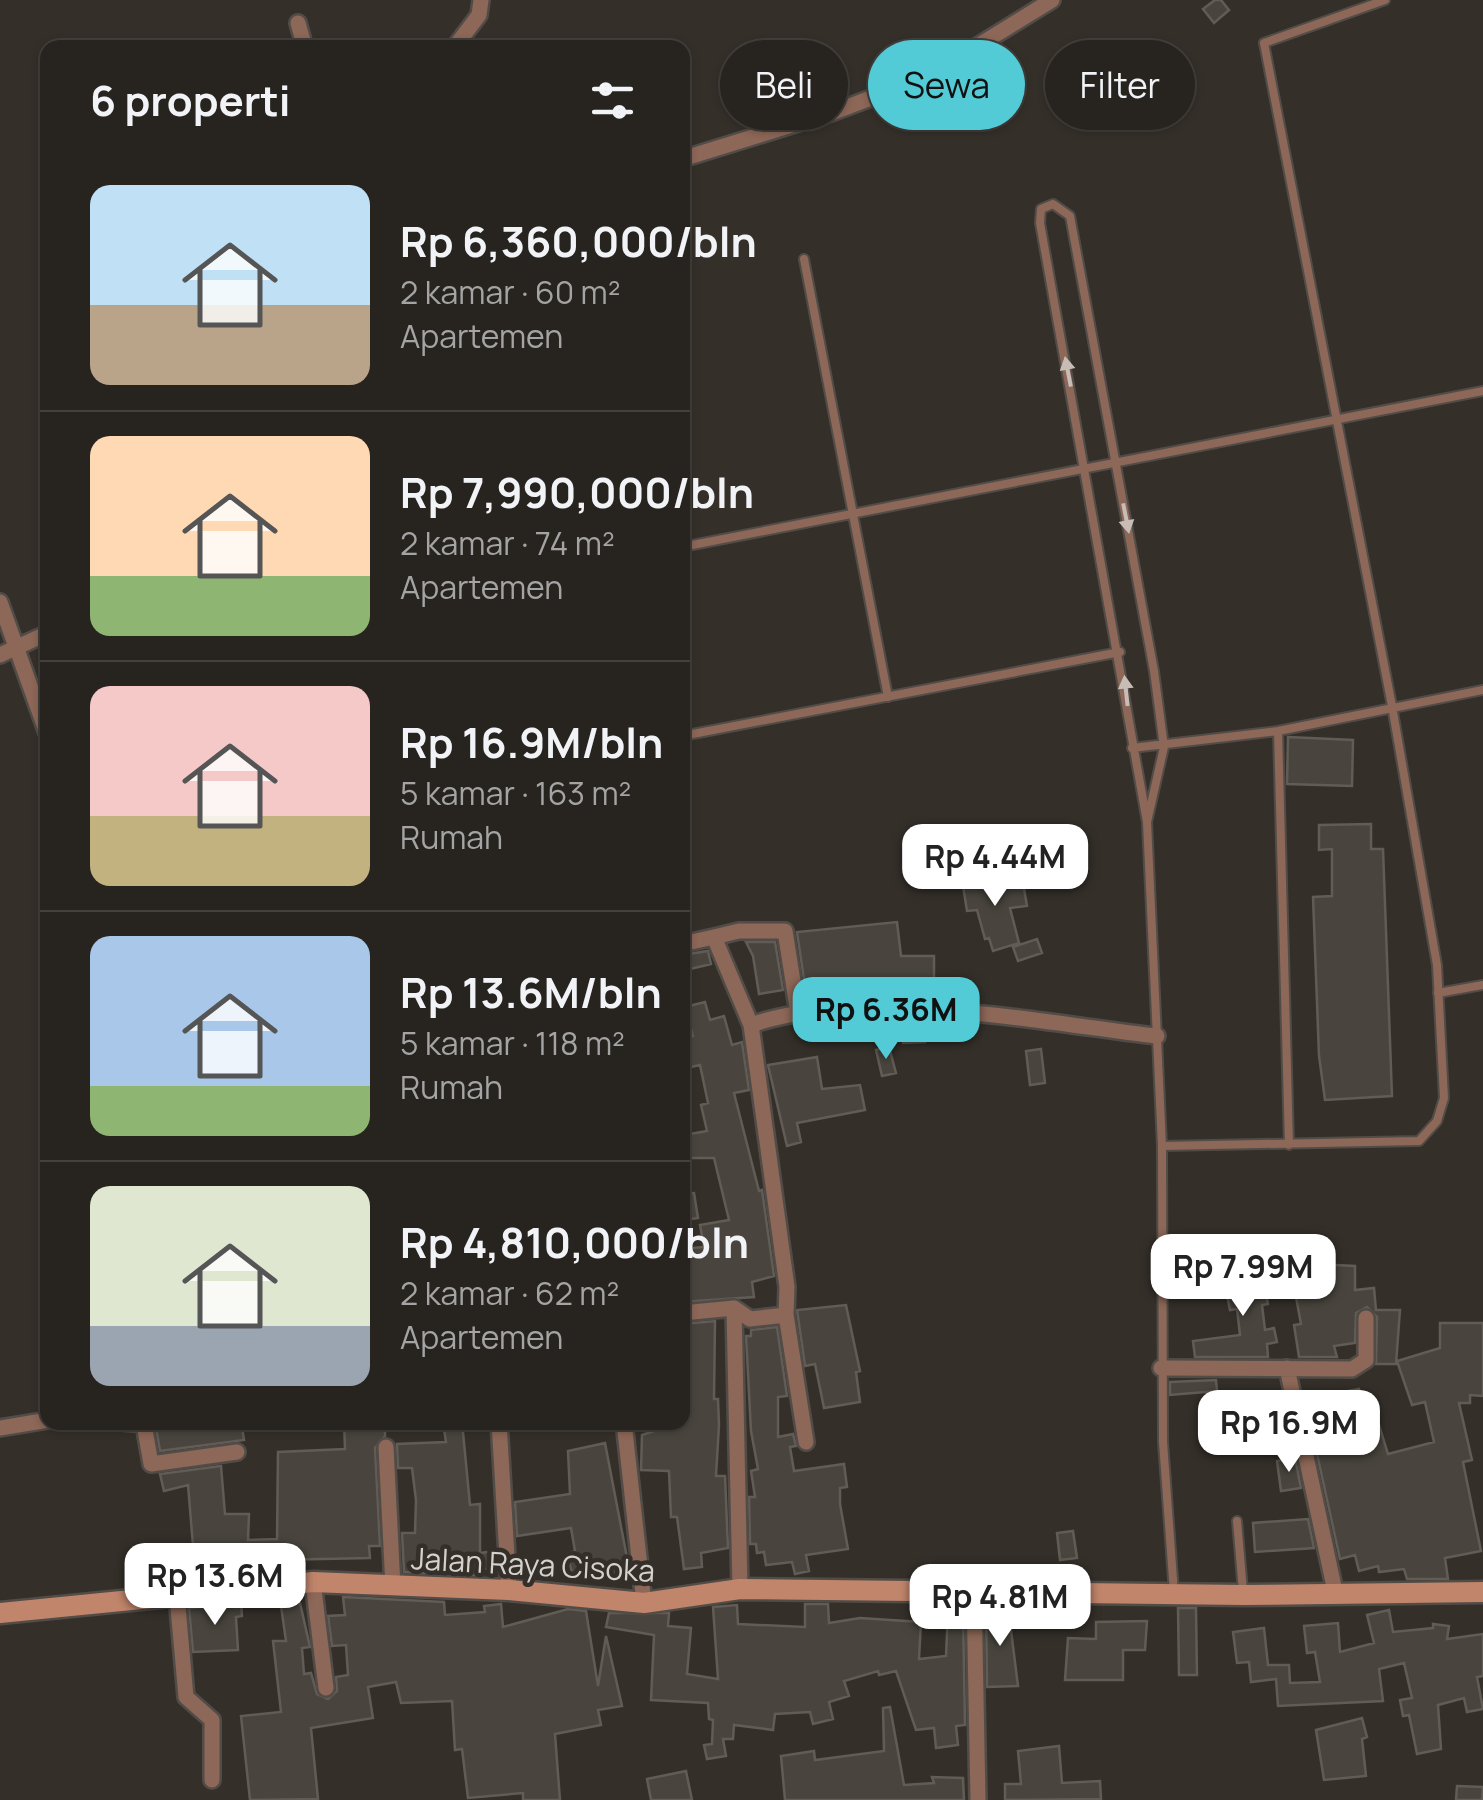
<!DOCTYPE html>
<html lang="id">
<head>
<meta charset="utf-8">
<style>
	:root { --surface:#27231f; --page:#332f2c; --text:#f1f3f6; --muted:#a4a4a4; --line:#43403d; --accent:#52cbd7 }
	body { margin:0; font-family:Manrope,sans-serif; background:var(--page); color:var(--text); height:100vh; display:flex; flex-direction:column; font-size:38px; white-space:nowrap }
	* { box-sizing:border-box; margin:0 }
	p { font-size:32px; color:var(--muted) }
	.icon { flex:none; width:55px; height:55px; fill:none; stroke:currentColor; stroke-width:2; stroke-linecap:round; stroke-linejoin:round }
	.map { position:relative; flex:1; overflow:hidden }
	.details { position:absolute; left:40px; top:40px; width:650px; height:1390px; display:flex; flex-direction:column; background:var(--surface); border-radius:20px; box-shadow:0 2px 8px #0004,0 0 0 2px var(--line) }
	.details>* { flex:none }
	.top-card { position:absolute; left:720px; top:40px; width:612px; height:90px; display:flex; gap:20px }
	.price { position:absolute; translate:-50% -85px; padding:0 22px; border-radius:20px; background:#fff; color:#222; font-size:32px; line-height:65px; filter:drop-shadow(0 2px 5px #0008) }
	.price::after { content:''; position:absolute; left:50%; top:60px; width:30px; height:22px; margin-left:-15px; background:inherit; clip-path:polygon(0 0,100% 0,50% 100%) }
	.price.selected { background:var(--accent); color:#111 }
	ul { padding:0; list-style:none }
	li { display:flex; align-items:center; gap:30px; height:250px; padding:0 50px }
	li+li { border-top:2px solid var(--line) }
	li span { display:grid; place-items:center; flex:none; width:280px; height:200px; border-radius:20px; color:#555 }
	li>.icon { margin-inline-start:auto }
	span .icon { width:120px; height:120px; fill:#fffc; stroke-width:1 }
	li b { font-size:42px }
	h2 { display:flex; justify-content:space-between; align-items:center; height:120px; padding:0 50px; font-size:42px }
	.tag { padding:0 35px; border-radius:45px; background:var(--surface); box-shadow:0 2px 8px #0004,0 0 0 2px var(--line); font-size:35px; line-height:90px }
	.tag.selected { background:var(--accent); color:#111 }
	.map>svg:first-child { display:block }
</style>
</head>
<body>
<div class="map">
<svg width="1483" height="1800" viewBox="0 0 1483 1800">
	<rect width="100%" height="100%" fill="#342f29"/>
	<!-- building -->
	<path fill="#49453e" stroke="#615c55" stroke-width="2.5" d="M1215,0H1221L1229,10L1214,23L1203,9Z
		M1288,737L1353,740L1352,786L1287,784Z
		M1371,824V849H1383L1392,1096L1325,1100L1319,1056L1313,897L1332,896V849L1319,850V825Z
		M989,873L992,888L1023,883L1027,906L1010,908L1019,943L993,951L989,938L985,939L977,910L967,911L962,880Z
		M897,922L901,956H934V985L905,984V993L807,1000L797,932Z
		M1037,939L1042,953L1018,961L1013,947Z
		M746,942H775L783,990L759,994L753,956Z
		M708,951L711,964L682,971V955Z
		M705,1002L710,1020L724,1016L732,1045L742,1042L749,1090L734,1093L759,1191L762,1190L774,1276L752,1282L754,1297L682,1302V1249L704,1247L700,1225L729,1220L714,1158H689L684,1135L707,1131L701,1105L708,1103L700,1065L682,1069V1038L693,1036L685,1007Z
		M902,1019L924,1021L925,1042L903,1043Z
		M889,1047L896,1073L882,1076L876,1050Z
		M1041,1049L1045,1083L1030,1085L1026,1051Z
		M817,1057L822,1089L860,1085L865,1110L797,1123L801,1142L787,1146L768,1065Z
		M694,1193L698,1218L684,1220L682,1194Z
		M1312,1248L1314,1264L1355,1266V1290L1374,1288L1376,1310H1400L1396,1364H1376L1377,1317L1367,1307L1356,1313L1355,1343L1334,1346L1337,1357H1299L1294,1325L1301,1324L1291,1270H1296L1294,1250Z
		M1260,1260L1268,1304L1262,1305L1265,1330L1274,1328L1277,1342L1267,1344L1268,1357H1195L1193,1341L1240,1335L1237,1309L1230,1310L1224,1281L1243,1277L1240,1265Z
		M846,1305L860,1371L856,1372L860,1402L824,1408L815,1364L805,1366L797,1310Z
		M715,1321L714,1399H718L719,1425L716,1476H725L728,1548L701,1553L702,1567L684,1569L677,1517H671L669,1471L641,1470L642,1435L682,1422V1324Z
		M1440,1323H1483V1396L1470,1395V1403H1459L1472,1460L1463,1462L1481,1551L1445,1558L1448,1579H1407L1404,1569L1379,1572L1378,1566L1359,1571L1355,1555L1340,1559L1305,1399L1359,1389L1363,1404L1372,1402L1388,1454L1434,1442L1425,1402L1412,1405L1397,1361L1440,1348Z
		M777,1327L787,1396L778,1397V1437L793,1434L796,1446L790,1447L794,1471L844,1464L847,1487L840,1488V1504L848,1549L806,1555L809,1571L795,1574L792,1562L766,1565L764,1552L757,1553L756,1544H750L749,1497H755L751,1471L758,1469L751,1431L746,1336H751V1330Z
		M1216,1380L1217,1391L1170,1395V1382Z
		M155,1422L242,1427L244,1440L160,1451Z
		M344,1422H385V1436L375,1448L380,1546H369L370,1558L274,1560L275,1566L195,1570L188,1485L164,1491L160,1474L221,1466L225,1514H249L248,1540L277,1539L278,1452L345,1449Z
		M443,1422H462L470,1505L480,1504V1553L495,1551L497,1571L482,1568L483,1575H471L468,1558H426V1573L404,1572L402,1533H415L416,1500L412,1468H398L397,1444L446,1442Z
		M605,1443L628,1563L616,1565L618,1575L603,1578L601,1569L573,1576L567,1554L575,1551L571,1528L517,1536L515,1502L570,1494L568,1451Z
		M1295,1458L1301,1488L1281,1491L1277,1461Z
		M1308,1519L1314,1548L1255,1552L1253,1523Z
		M1073,1531L1077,1558L1060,1560L1057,1533Z
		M343,1597L444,1602L445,1615L485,1612L484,1606L501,1604L503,1627L568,1609L586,1611L598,1686L606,1636L622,1706L598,1710L601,1725L555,1734L560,1800H523V1793L468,1798L462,1749L455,1750L452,1701L401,1703L396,1682L368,1687L373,1718L311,1728L318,1799L250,1800L241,1716L281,1712L273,1641H286L281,1606L300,1603L310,1647L302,1648L304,1674L311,1673L317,1694L328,1699L337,1691L336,1677L348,1675L346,1645L332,1646L328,1616L345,1615Z
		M241,1603L242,1616L236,1617L238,1650L193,1652L189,1608Z
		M805,1604H828L829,1623L860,1618L921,1622L919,1659L946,1656L948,1610H963L965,1725L956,1726L958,1745L936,1748L934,1728L916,1730L896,1671L879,1675L878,1671L844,1681L849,1696L829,1702L833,1719L813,1724L810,1712L775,1714L773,1730L734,1725L733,1739H723L726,1756L707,1759L704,1745L712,1744L713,1720L709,1719L708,1703L651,1700L654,1635L606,1627L609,1613H669L668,1626L691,1628L687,1674L718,1679L713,1607L737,1605L738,1624L805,1627Z
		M986,1606H1008L1018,1686L987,1687Z
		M1178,1608H1196L1197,1675H1179Z
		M1389,1610L1393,1632L1433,1628V1624L1449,1626L1447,1639L1483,1634V1676L1477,1677L1483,1709L1467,1712L1464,1698L1438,1705L1441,1749L1417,1754L1409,1715L1403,1716L1400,1700L1412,1698L1404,1663L1379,1669L1383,1701L1278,1706L1276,1679L1251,1682L1249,1662L1237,1663L1233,1632L1264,1628L1268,1665H1289L1290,1683L1320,1682L1315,1652L1307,1653L1304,1626L1338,1623L1340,1652L1374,1643L1367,1615Z
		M1147,1621L1145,1650H1123V1680H1065L1068,1638L1096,1639V1622Z
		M890,1707L904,1785L934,1783L932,1777L963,1778L964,1800H785L781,1756L814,1751L815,1760L884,1751L883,1708Z
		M1362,1718L1367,1737L1362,1739L1366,1776L1324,1780L1316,1730Z
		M1059,1746L1062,1783L1100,1781L1101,1799L1005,1800V1784H1021L1018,1751Z
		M686,1771L692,1800H651L647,1779Z
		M1457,1786L1483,1787L1482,1800H1456Z"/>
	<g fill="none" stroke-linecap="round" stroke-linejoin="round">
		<defs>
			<path id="lane" d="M804,259L888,697
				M682,547L1483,391
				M1278,731L1289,1145
				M682,736L1120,652
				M1132,748L1278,731L1483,690
				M1147,822L1164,747L1154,671L1070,216L1053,204L1041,209L1040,223L1147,822L1162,1146L1163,1442L1174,1593
				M1438,993L1483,985
				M1162,1146L1419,1141L1437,1121L1444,1098L1437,965L1392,706L1264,43L1385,0
				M1237,1521L1243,1591"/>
			<path id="street" d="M298,23L305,48
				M454,48L479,15L481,0
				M682,159L834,112L929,76L1052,0
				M0,602L48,736
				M0,655L48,633
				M714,937L739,931H785L798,1013
				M682,944L714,937L751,1025L787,1287L786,1315L750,1319L734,1308L740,1589
				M751,1025C861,986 1041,1023 1157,1036
				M682,1313L734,1308
				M786,1315L806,1442
				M1161,1368L1352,1369L1366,1360V1318
				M1287,1368L1336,1596
				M121,1422L144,1424L151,1464L237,1452
				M499,1422L509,1590
				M624,1422L644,1603
				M0,1428L48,1420
				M386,1447L393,1587
				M313,1582L326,1688
				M974,1592L978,1800
				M177,1596L186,1697L212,1720V1780"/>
			<path id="secondary" d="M0,1613L313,1582L509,1590L644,1603L740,1589L1244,1595L1483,1592"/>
		</defs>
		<!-- lane casing -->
		<use href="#lane" stroke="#514c47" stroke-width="12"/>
		<!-- street casing -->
		<use href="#street" stroke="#514c47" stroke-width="20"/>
		<!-- secondary casing -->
		<use href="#secondary" stroke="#514c47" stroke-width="25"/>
		<!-- lane -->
		<use href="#lane" stroke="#8d6757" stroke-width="8"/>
		<!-- street -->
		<use href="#street" stroke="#8d6757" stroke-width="15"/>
		<!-- secondary -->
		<use href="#secondary" stroke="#c1856b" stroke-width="20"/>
	</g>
	<!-- one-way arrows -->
	<defs><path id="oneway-solid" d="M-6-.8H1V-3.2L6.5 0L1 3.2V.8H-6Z" transform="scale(2.5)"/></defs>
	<g fill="#c7bdb6">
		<use href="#oneway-solid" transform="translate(1068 372) rotate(-101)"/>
		<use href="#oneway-solid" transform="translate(1126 518) rotate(79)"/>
		<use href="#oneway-solid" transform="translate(1126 691) rotate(-96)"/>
	</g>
	<g text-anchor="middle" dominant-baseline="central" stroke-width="9" stroke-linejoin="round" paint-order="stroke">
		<!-- street labels -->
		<g font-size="30" fill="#d5d2ce" stroke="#342f29">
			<text transform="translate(533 1564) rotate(3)">Jalan Raya Cisoka</text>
		</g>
	</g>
</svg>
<b class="price" style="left:995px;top:909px">Rp 4.44M</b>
<b class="price selected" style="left:886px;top:1062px">Rp 6.36M</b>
<b class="price" style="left:1243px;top:1319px">Rp 7.99M</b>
<b class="price" style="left:1289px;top:1475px">Rp 16.9M</b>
<b class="price" style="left:215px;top:1628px">Rp 13.6M</b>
<b class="price" style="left:1000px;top:1649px">Rp 4.81M</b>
<div class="top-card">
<a class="tag">Beli</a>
<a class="tag selected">Sewa</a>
<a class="tag">Filter</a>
</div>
<section class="details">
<h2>6 properti<svg class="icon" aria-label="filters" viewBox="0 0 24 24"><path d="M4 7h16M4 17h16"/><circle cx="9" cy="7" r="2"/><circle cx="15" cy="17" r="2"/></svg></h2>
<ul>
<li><span style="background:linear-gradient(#bfe0f5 60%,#b9a48a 0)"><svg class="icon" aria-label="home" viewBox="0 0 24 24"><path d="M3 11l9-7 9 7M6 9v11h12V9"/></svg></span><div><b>Rp 6,360,000/bln</b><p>2 kamar · 60 m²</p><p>Apartemen</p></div></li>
<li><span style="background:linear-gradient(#ffd9b3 70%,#8fb573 0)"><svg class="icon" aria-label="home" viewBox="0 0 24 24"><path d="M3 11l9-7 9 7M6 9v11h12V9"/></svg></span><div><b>Rp 7,990,000/bln</b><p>2 kamar · 74 m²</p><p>Apartemen</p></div></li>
<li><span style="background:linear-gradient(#f6c9c9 65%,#c2b280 0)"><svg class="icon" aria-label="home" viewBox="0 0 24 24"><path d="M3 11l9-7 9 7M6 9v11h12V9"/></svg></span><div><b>Rp 16.9M/bln</b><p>5 kamar · 163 m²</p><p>Rumah</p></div></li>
<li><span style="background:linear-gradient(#a9c7e8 75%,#8fb573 0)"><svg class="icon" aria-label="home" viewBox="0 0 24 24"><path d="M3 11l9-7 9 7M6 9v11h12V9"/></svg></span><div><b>Rp 13.6M/bln</b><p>5 kamar · 118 m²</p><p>Rumah</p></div></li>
<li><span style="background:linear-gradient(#dfe7d0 70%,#9aa5b1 0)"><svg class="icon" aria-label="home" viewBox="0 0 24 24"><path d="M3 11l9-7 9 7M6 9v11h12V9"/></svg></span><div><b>Rp 4,810,000/bln</b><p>2 kamar · 62 m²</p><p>Apartemen</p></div></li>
</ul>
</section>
</div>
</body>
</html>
